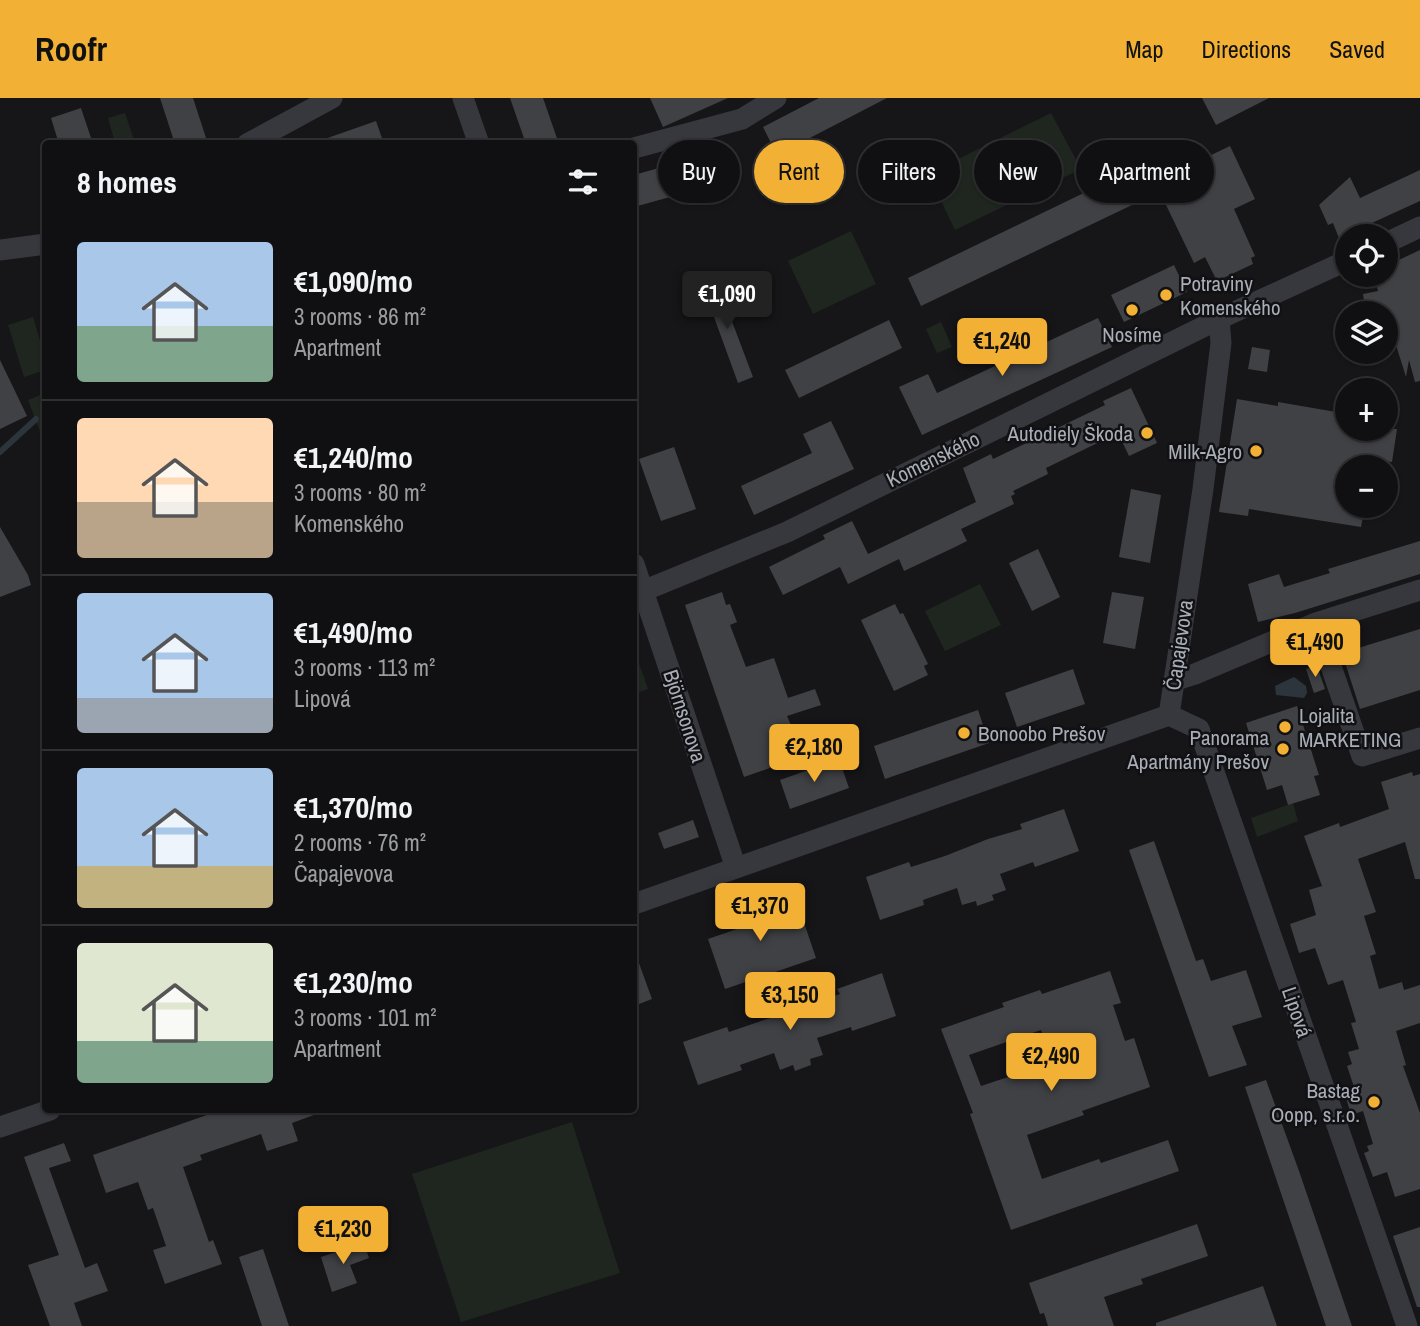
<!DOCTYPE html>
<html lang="en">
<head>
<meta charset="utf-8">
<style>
	:root { --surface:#101012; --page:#19191b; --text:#f1f3f6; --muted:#9c9d9f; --line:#303032; --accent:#f2b134 }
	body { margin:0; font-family:"Archivo Narrow",sans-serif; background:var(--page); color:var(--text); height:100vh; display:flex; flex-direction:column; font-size:26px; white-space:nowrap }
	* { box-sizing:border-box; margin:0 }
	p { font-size:23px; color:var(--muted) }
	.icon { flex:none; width:38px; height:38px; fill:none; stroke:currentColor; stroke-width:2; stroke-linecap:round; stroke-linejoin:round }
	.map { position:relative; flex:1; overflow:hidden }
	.side { position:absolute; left:42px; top:42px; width:595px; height:973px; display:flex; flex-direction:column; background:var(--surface); border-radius:7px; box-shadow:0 2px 5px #0004,0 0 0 2px var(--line) }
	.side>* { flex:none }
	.guide { position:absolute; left:658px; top:42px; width:656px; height:63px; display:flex; gap:14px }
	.controls { position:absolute; left:1335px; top:126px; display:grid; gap:14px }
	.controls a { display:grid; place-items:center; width:63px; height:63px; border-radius:50%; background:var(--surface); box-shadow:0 2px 5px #0004,0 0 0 2px var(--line); font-size:35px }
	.price { position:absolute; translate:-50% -60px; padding:0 16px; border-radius:7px; background:var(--accent); color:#111; font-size:23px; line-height:46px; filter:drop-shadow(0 2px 4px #0008) }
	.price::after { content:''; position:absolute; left:50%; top:42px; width:21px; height:16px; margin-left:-10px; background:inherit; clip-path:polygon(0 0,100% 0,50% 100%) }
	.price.current { background:#222; color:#fff }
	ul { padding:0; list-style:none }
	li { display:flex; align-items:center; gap:21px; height:175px; padding:0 35px }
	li+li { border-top:2px solid var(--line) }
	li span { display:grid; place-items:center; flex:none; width:196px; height:140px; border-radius:7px; color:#555 }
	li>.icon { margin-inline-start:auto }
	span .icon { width:84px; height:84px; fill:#fffc; stroke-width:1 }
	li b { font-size:30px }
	h2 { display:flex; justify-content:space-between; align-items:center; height:84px; padding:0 35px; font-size:30px }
	.tag { padding:0 24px; border-radius:32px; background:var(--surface); box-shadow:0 2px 5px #0004,0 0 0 2px var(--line); font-size:24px; line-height:63px }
	.tag.current { background:var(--accent); color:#111 }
	header { display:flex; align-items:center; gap:42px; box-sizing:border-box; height:98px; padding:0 35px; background:var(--accent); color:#111 }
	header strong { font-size:33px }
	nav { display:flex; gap:38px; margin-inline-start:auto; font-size:24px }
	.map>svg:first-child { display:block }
</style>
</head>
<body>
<header>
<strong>Roofr</strong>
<nav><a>Map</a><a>Directions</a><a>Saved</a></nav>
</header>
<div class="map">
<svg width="1420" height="1228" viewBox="0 0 1420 1228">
	<rect width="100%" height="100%" fill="#161618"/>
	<!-- green -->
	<path fill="#1e261f" d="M125,15L135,45H115L108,20Z
		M1051,15L1081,71L955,132L928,76Z
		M851,133L876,186L813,216L788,163Z
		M33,219L45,259V272L24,279L8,227Z
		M941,224L952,249L937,255L926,231Z
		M45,295V347L28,302Z
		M980,486L1001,527L945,553L925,513Z
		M634,551L648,591L634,596Z
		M1293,705L1298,723L1257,739L1251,720Z
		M572,1024L620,1175L461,1224L412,1076Z"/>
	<!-- water -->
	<path fill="#2c353c" d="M1294,579L1306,588L1307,595L1304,600L1276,597L1275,588Z"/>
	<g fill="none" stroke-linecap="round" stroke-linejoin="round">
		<!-- stream -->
		<path stroke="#2c353c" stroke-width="6" d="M0,354L36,321"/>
	</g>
	<!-- building -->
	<path fill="#404145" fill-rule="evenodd" d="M160,0H193L208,46H175Z
		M510,0H543L559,46H526Z
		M650,0H728L663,29Z
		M819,0H887L777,57L763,29Z
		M1202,0H1269L1216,27Z
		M81,10L93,46H59L51,20Z
		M376,23L384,46H320L319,43Z
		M1230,48L1255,101L1234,111L1255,158L1251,160L1253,166L1217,183L1205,159L1194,165L1155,84Z
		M680,64L688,94L634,109V77Z
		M1420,72V103L1339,140L1333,125L1328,127L1319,107L1350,79L1360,100Z
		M1119,78L1132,107L921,208L908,180Z
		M1420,152V283L1415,284L1409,262L1406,279L1386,215H1366L1363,196L1378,193L1373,177H1386V168Z
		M1174,167L1187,194L1124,224L1111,197Z
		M716,181L753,279L738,285L702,186Z
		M1098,220L1112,249L922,337L899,289L928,276L937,295Z
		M889,222L902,250L799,300L785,272Z
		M1252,249L1270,252L1267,274L1248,271Z
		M0,262L27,318L0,331Z
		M1131,290L1157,345L1129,358L1118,335L1046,370L1048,376L1013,393L1015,396L1011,398L1014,406L961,431L967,443L953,450L904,473L899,461L848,486L840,469L783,497L769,469L825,441L823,437L852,423L868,456L976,404L963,370L991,356L993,361L1105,307L1103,303Z
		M1237,301L1278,308V304L1348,316V331H1397L1392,364L1357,359L1355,369H1348V408H1365L1361,429L1249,411L1248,418L1219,414Z
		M831,323L854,371L754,417L741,388L812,355L803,336Z
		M674,349L696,411L661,423L639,361Z
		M1131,391L1161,397L1150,465L1119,459Z
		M0,429L28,477L31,487L0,499Z
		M1420,443V476L1295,515L1258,524L1248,486L1279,476L1284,489L1330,475L1328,471Z
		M1038,451L1060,499L1032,513L1009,465Z
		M722,494L726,507L730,506L737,524L730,527L746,569L774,560L788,600L815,591L821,607L787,618L791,627L776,633L787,664L744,679L685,507Z
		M1112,494L1144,499L1135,551L1103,545Z
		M895,506L900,516L903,515L928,566L924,568L928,577L894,593L861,522Z
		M1420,531V592L1360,611L1342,555Z
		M1317,568L1325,591L1314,595L1306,571Z
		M1073,571L1085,606L1017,629L1005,595Z
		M1297,608L1319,677L1314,678L1320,697L1288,707L1282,687L1267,692L1246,625Z
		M978,612L989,645L885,681L874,648Z
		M839,661L849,690L790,711L780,682Z
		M1412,674L1413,678L1420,676V781H1415L1405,744L1358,761L1376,814L1364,818L1376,856L1370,858L1379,891L1402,884L1404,892L1420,887V925L1396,933L1406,967L1403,968L1420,1015V1091L1395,1099L1387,1074L1373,1079L1364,1055L1369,1053L1367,1048L1373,1046L1363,1013L1351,1017L1345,996L1355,992L1347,968L1352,966L1348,954L1359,951L1351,925L1356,924L1343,882L1328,887L1315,850L1299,855L1290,826L1316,817L1309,792L1322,788L1304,738L1339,725L1340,729L1389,711L1381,684Z
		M1064,711L1079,753L1035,769L1033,764L1000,776L1006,792L992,797L994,802L977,808L976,803L962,807L957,790L923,802L924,807L880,822L866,779L909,764L911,769L945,758L988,741L1022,731L1020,726Z
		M693,722L699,739L664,751L658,735Z
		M1154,743L1196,863L1203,861L1211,883L1246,872L1262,919L1232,928L1247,967L1209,979L1129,752Z
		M762,797L770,820L799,810L816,860L725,891L708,841L737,831L728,804Z
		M636,857L652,901L634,908V858Z
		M1110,873L1121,905L1113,907L1125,943L1134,940L1150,989L1082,1013L1084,1017L1027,1037L1042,1081L1099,1061L1101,1065L1168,1042L1179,1073L1011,1132L970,1016L973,1015L941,931L1004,909L1002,905L1040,892L1042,896ZM1041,932L1051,965L981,988L969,957Z
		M882,875L896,918L852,933L851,929L817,940L823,957L810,961L811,967L795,973L793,967L780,972L774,955L740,967L742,972L698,987L683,944L727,929L729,934L840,896L837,891Z
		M1266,982L1299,1073L1352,1228H1326L1245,989Z
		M221,1012H321L322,1014L292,1025L298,1043L267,1053L261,1036L200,1057L202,1062L183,1069L209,1144L213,1142L222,1166L165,1186L153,1152L166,1148L153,1110L148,1112L138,1084L106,1095L93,1057Z
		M64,1045L71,1063L49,1070L85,1170L97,1165L108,1193L74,1205L82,1228H50L28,1167L59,1157L24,1059Z
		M1197,1126L1208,1158L1141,1181L1143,1186L1104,1199L1114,1228H1048L1044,1215L1040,1216L1029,1185Z
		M1420,1129V1209H1417L1393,1138Z
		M364,1145L369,1160L350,1167L357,1185L332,1194L321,1159Z
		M263,1151L289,1228H262L239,1159Z
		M1263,1188L1277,1228H1156V1225Z"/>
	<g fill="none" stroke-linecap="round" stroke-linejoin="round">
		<!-- street -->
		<path stroke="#37383d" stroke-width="21" d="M463,0L479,46
			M247,46L332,0
			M634,50L742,21L776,0
			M1386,145L1420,129
			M0,152L46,146
			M634,466L736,770
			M643,493L787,434L1219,221
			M1316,525L1362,658L1420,640
			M1173,583L1195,576L1316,525L1420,492
			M1169,617L1199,631L1407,1228
			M634,806L1169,617L1203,391L1221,245L1219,221L1348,162
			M0,1029L50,1012"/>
	</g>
	<!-- markers -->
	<g fill="#f2b134" stroke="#111113" stroke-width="2.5">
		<circle cx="1166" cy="197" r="7"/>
		<circle cx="1132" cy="212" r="7"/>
		<circle cx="1147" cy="335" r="7"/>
		<circle cx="1256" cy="353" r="7"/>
		<circle cx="1285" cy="629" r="7"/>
		<circle cx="964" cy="635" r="7"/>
		<circle cx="1283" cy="651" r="7"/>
		<circle cx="1374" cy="1004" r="7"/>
	</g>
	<g text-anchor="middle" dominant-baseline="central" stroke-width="5" stroke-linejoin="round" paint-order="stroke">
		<!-- poi labels -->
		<g font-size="21" fill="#a8adb8" stroke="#111113" text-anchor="end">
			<text x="1180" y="185" text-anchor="start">Potraviny<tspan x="1180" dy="24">Komenského</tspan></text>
			<text x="1132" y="236" text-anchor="middle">Nosíme</text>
			<text x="1133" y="335">Autodiely Škoda</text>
			<text x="1242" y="353">Milk-Agro</text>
			<text x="1299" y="617" text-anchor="start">Lojalita<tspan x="1299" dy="24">MARKETING</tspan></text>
			<text x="978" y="635" text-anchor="start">Bonoobo Prešov</text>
			<text x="1269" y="639">Panorama<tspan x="1269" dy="24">Apartmány Prešov</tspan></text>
			<text x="1360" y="992">Bastag<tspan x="1360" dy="24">Oopp, s.r.o.</tspan></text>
		</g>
		<!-- street labels -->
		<g font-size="21" fill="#a8adb8" stroke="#111113">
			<text transform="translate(933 361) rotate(-26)">Komenského</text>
			<text transform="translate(1179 547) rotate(-82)">Čapajevova</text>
			<text transform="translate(685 618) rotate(72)">Björnsonova</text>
			<text transform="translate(1297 914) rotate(71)">Lipová</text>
		</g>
	</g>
</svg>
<div class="controls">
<a><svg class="icon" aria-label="locate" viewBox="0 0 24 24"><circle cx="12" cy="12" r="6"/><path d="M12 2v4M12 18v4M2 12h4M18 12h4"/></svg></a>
<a><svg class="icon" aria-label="layers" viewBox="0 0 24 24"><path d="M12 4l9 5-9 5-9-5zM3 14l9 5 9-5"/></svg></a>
<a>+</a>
<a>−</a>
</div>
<b class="price current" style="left:727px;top:233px">€1,090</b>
<b class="price" style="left:1002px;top:280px">€1,240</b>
<b class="price" style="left:1315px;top:581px">€1,490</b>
<b class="price" style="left:814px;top:686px">€2,180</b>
<b class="price" style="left:760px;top:845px">€1,370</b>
<b class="price" style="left:790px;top:934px">€3,150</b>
<b class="price" style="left:1051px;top:995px">€2,490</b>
<b class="price" style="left:343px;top:1168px">€1,230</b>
<div class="guide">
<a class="tag">Buy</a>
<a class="tag current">Rent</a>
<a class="tag">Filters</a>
<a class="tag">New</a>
<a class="tag">Apartment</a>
</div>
<section class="side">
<h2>8 homes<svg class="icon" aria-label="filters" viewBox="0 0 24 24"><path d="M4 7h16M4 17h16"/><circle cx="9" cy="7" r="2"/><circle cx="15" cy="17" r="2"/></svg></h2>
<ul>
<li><span style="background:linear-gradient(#a9c7e8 60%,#7fa58c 0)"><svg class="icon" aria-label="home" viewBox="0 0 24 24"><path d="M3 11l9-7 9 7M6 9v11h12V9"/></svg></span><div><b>€1,090/mo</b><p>3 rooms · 86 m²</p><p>Apartment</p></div></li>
<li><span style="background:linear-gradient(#ffd9b3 60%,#b9a48a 0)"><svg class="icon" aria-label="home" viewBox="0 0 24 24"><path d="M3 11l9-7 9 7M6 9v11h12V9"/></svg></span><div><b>€1,240/mo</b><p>3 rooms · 80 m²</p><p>Komenského</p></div></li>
<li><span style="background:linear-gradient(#a9c7e8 75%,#9aa5b1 0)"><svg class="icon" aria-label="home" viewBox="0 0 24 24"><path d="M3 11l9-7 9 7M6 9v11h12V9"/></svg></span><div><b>€1,490/mo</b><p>3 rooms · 113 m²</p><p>Lipová</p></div></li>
<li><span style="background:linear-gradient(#a9c7e8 70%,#c2b280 0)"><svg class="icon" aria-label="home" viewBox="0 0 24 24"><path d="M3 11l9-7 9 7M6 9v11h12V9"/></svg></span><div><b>€1,370/mo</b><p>2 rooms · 76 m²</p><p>Čapajevova</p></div></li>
<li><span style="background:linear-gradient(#dfe7d0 70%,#7fa58c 0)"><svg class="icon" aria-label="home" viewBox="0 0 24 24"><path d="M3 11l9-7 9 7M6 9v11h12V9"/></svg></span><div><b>€1,230/mo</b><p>3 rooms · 101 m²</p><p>Apartment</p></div></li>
</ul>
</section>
</div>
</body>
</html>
